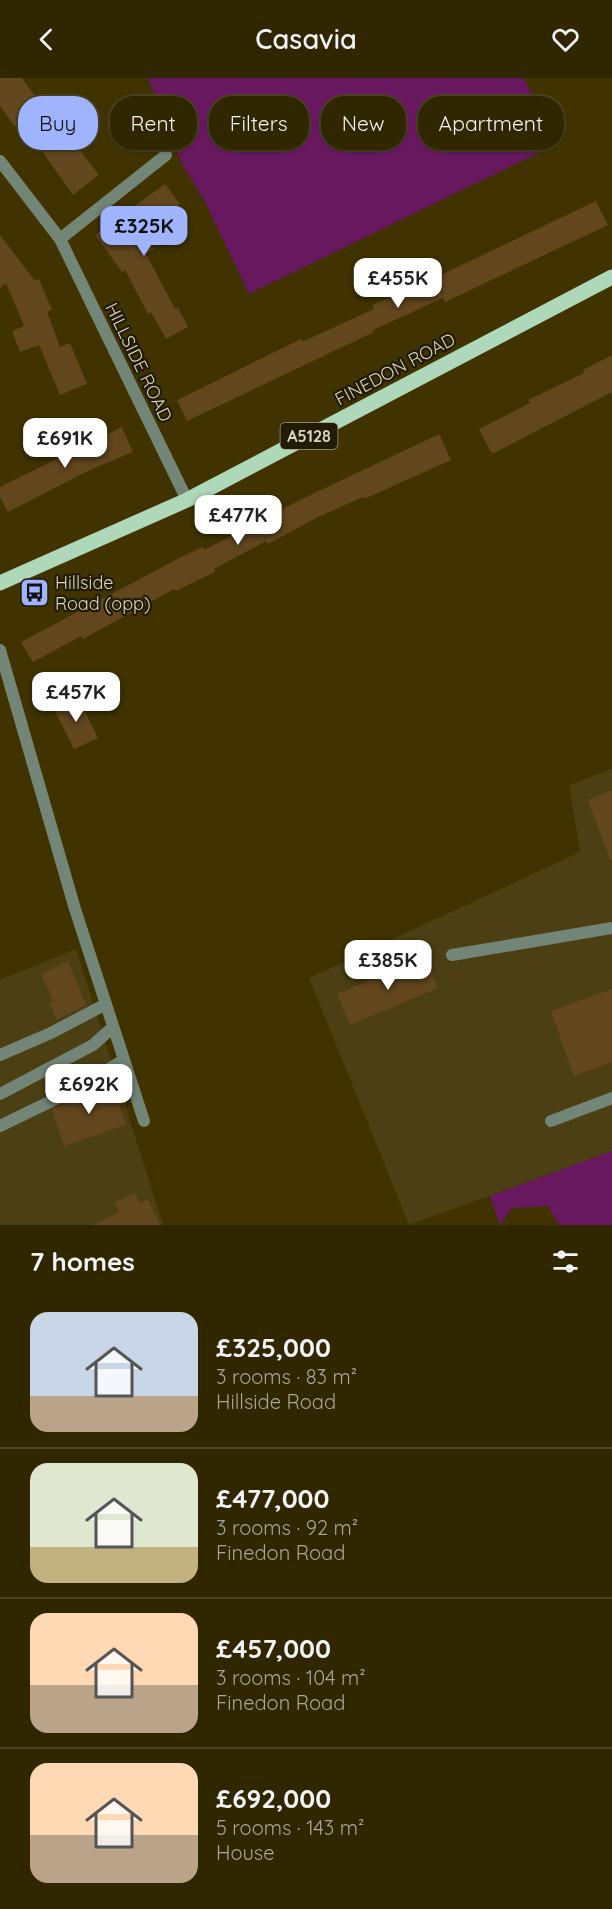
<!DOCTYPE html>
<html lang="en">
<head>
<meta charset="utf-8">
<style>
	:root { --surface:#302600; --page:#3c320f; --text:#f1f3f6; --muted:#a8a599; --line:#4b4322; --accent:#a0b3fd }
	body { margin:0; font-family:Quicksand,sans-serif; background:var(--page); color:var(--text); height:100vh; display:flex; flex-direction:column; font-size:22px; white-space:nowrap }
	* { box-sizing:border-box; margin:0 }
	p { font-size:20px; color:var(--muted) }
	.icon { flex:none; width:33px; height:33px; fill:none; stroke:currentColor; stroke-width:2; stroke-linecap:round; stroke-linejoin:round }
	.map { position:relative; height:1147px; overflow:hidden }
	.details { display:flex; flex-direction:column; background:var(--surface); flex:1 }
	.details>* { flex:none }
	.guide { position:absolute; left:18px; top:18px; width:576px; height:54px; display:flex; gap:12px }
	.price { position:absolute; translate:-50% -51px; padding:0 14px; border-radius:12px; background:#fff; color:#222; font-size:20px; line-height:39px; filter:drop-shadow(0 2px 3px #0008) }
	.price::after { content:''; position:absolute; left:50%; top:36px; width:18px; height:14px; margin-left:-9px; background:inherit; clip-path:polygon(0 0,100% 0,50% 100%) }
	.price.active { background:var(--accent); color:#111 }
	ul { padding:0; list-style:none }
	li { display:flex; align-items:center; gap:18px; height:150px; padding:0 30px }
	li+li { border-top:2px solid var(--line) }
	li span { display:grid; place-items:center; flex:none; width:168px; height:120px; border-radius:18px; color:#555 }
	li>.icon { margin-inline-start:auto }
	span .icon { width:72px; height:72px; fill:#fffc; stroke-width:1 }
	li b { font-size:26px }
	h2 { display:flex; justify-content:space-between; align-items:center; height:72px; padding:0 30px; font-size:26px }
	.tag { padding:0 21px; border-radius:24px; background:var(--surface); box-shadow:0 2px 4px #0004,0 0 0 2px var(--line); font-size:21px; line-height:54px }
	.tag.active { background:var(--accent); color:#111 }
	header { display:flex; justify-content:space-between; align-items:center; height:78px; padding:0 30px; background:var(--surface); font-size:27px; font-weight:600 }
	.map>svg:first-child { display:block }
</style>
</head>
<body>
<header><svg class="icon" aria-label="back" viewBox="0 0 24 24"><path d="M15 5l-7 7 7 7"/></svg>Casavia<svg class="icon" aria-label="heart" viewBox="0 0 24 24"><path d="M12 20l-8-8c-3-5 5-10 8-4 3-6 11-1 8 4z"/></svg></header>
<div class="map">
<svg width="612" height="1147" viewBox="0 0 612 1147">
	<rect width="100%" height="100%" fill="#403300"/>
	<!-- built -->
	<path fill="#4b3f13" d="M612,691V1073L409,1147L309,900L580,774L569,707Z
		M76,871L163,1147H0V902Z"/>
	<!-- green -->
	<path fill="#67185f" d="M148,0H523L561,64L249,216L204,122L183,88Z
		M612,1073V1147H559L548,1128L512,1130L500,1147L490,1118Z"/>
	<!-- building -->
	<path fill="#62461e" d="M0,0H22L49,38L61,29L79,53L70,59L99,97L73,117L21,44L15,49L0,28Z
		M165,106L180,126L141,154L154,171L146,176L175,231L178,230L188,249L166,261L151,234L148,236L125,192L122,194L95,157Z
		M596,123L608,147L445,224L443,220L373,252L374,254L187,343L177,322L301,261L302,264L374,231L372,227L426,204Z
		M0,157L35,203L39,201L52,232L47,234L60,269L70,265L87,306L60,317L39,267L20,274L12,253L24,248L6,205L0,210Z
		M612,277V314L492,376L479,351L530,325L528,322L584,295L583,292Z
		M122,349L133,374L90,392L8,434L0,419V409Z
		M439,356L451,382L364,421L363,419L316,440L268,466L266,463L214,491L215,494L176,513L174,511L83,561L81,558L33,584L21,564L183,478L203,469L204,472L300,422Z
		M78,619L98,660L74,671L54,631Z
		M612,712V781L610,782L588,722Z
		M426,879L438,910L350,947L337,916Z
		M68,883L86,927L57,942L49,925L53,923L41,896Z
		M612,911V984L574,998L551,933Z
		M112,1005L126,1047L64,1068L52,1032L88,1013Z
		M135,1115L140,1125L148,1121L160,1147H93L119,1134L114,1125Z"/>
	<g fill="none" stroke-linecap="round" stroke-linejoin="round">
		<!-- service -->
		<path stroke="#728577" stroke-width="12" d="M0,572L75,831L144,1043
			M452,877L612,850
			M0,977L51,955L106,926
			M0,1016L93,967L113,949
			M551,1043L612,1020
			M0,1048L72,1013L124,982"/>
		<!-- minor -->
		<path stroke="#728577" stroke-width="12" d="M0,83L60,161L187,422
			M60,161L166,77"/>
		<!-- primary -->
		<path stroke="#afd7b9" stroke-width="15" d="M0,505L187,422L612,199"/>
	</g>
	<!-- icons -->
	<defs>
		<symbol id="bus-square" viewBox="-11 -11 22 22"><rect x="-9" y="-9" width="18" height="18" rx="4" fill="#a0b3fd" stroke="#211b08"/><path d="M-5-6H5V4H4V6H2V4H-2V6H-4V4H-5ZM-3.5-4V0h7V-4ZM-3.5 1.2v1.5H-2V1.2ZM2 1.2v1.5H3.5V1.2Z" fill="#111"/></symbol>
	</defs>
	<g fill-rule="evenodd">
		<use href="#bus-square" x="18" y="498" width="33" height="33"/>
	</g>
	<g text-anchor="middle" dominant-baseline="central" stroke-width="4.5" stroke-linejoin="round" paint-order="stroke">
		<!-- shield labels -->
		<rect fill="#211b08" stroke="#a49c86" stroke-width="1.5" x="280.5" y="345" width="57" height="26" rx="4.5"/>
		<g font-size="16" font-weight="bold" fill="#dcd4bc">
			<text x="309" y="358">A5128</text>
		</g>
		<!-- street labels -->
		<g font-size="18" fill="#dcd4bc" stroke="#211b08">
			<text transform="translate(139 284) rotate(64)">HILLSIDE ROAD</text>
			<text transform="translate(395 291) rotate(-28)">FINEDON ROAD</text>
		</g>
		<!-- poi labels -->
		<g font-size="18" fill="#dcd4bc" stroke="#211b08" text-anchor="start">
			<text x="55" y="504">Hillside<tspan x="55" dy="21">Road (opp)</tspan></text>
		</g>
	</g>
</svg>
<b class="price active" style="left:144px;top:179px">£325K</b>
<b class="price" style="left:398px;top:231px">£455K</b>
<b class="price" style="left:65px;top:391px">£691K</b>
<b class="price" style="left:238px;top:468px">£477K</b>
<b class="price" style="left:76px;top:645px">£457K</b>
<b class="price" style="left:388px;top:913px">£385K</b>
<b class="price" style="left:89px;top:1037px">£692K</b>
<div class="guide">
<a class="tag active">Buy</a>
<a class="tag">Rent</a>
<a class="tag">Filters</a>
<a class="tag">New</a>
<a class="tag">Apartment</a>
</div>
</div>
<section class="details">
<h2>7 homes<svg class="icon" aria-label="filters" viewBox="0 0 24 24"><path d="M4 7h16M4 17h16"/><circle cx="9" cy="7" r="2"/><circle cx="15" cy="17" r="2"/></svg></h2>
<ul>
<li><span style="background:linear-gradient(#c9d6e8 70%,#b9a48a 0)"><svg class="icon" aria-label="home" viewBox="0 0 24 24"><path d="M3 11l9-7 9 7M6 9v11h12V9"/></svg></span><div><b>£325,000</b><p>3 rooms · 83 m²</p><p>Hillside Road</p></div></li>
<li><span style="background:linear-gradient(#dfe7d0 70%,#c2b280 0)"><svg class="icon" aria-label="home" viewBox="0 0 24 24"><path d="M3 11l9-7 9 7M6 9v11h12V9"/></svg></span><div><b>£477,000</b><p>3 rooms · 92 m²</p><p>Finedon Road</p></div></li>
<li><span style="background:linear-gradient(#ffd9b3 60%,#b9a48a 0)"><svg class="icon" aria-label="home" viewBox="0 0 24 24"><path d="M3 11l9-7 9 7M6 9v11h12V9"/></svg></span><div><b>£457,000</b><p>3 rooms · 104 m²</p><p>Finedon Road</p></div></li>
<li><span style="background:linear-gradient(#ffd9b3 60%,#b9a48a 0)"><svg class="icon" aria-label="home" viewBox="0 0 24 24"><path d="M3 11l9-7 9 7M6 9v11h12V9"/></svg></span><div><b>£692,000</b><p>5 rooms · 143 m²</p><p>House</p></div></li>
</ul>
</section>
</body>
</html>
